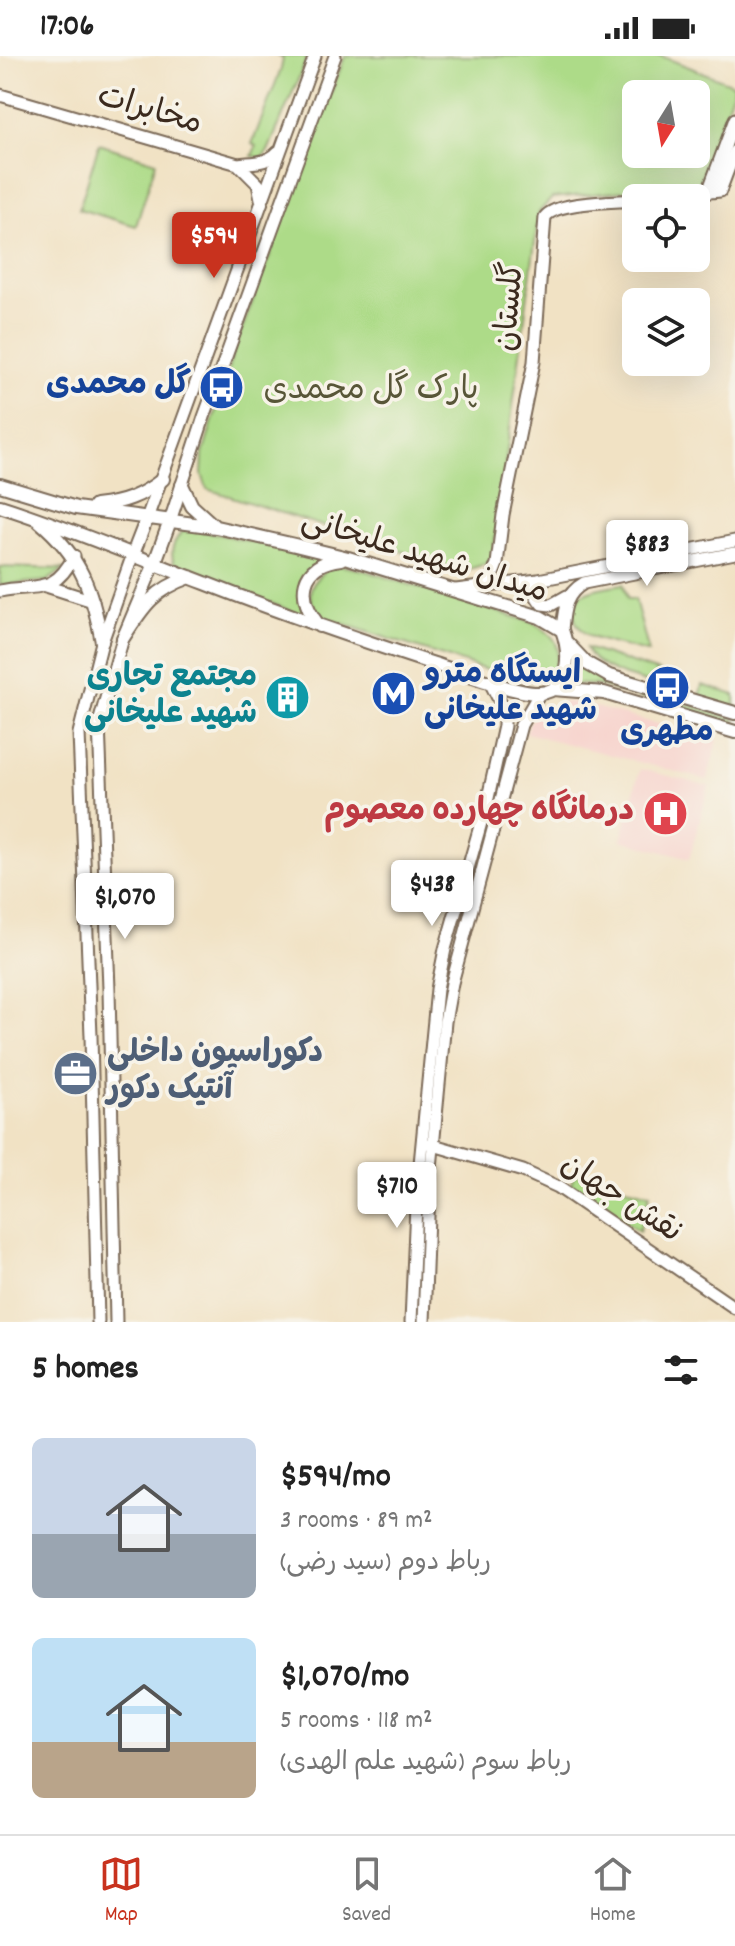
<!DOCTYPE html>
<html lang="en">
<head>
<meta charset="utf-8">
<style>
	:root { --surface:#fff; --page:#f6f6f6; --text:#222; --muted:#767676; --line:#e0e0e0; --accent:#c8321e }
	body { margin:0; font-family:Dekko,"Playpen Sans Arabic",sans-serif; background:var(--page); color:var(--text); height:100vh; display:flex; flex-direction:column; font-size:30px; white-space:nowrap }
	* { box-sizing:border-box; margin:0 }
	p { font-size:26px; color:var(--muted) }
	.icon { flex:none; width:44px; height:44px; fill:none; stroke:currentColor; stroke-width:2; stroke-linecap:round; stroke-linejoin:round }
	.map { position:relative; height:1266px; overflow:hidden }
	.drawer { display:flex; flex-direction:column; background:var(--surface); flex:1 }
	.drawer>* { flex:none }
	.needle { width:52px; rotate:191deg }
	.buttons { position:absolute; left:622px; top:24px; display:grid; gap:16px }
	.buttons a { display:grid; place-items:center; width:88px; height:88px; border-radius:12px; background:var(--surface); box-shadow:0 8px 32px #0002; font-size:40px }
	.price { position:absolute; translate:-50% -68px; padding:0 18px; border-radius:8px; background:#fff; color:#222; font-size:26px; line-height:52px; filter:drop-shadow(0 2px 4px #0008) }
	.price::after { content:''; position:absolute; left:50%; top:48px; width:24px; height:18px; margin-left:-12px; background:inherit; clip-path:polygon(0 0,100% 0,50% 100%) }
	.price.on { background:var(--accent); color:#fff }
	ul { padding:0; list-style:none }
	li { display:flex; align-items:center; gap:24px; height:200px; padding:0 32px }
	li span { display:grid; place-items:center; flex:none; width:224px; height:160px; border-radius:12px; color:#555 }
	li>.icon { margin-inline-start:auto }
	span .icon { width:96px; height:96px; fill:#fffc; stroke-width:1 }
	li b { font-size:34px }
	h2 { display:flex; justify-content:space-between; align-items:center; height:96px; padding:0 32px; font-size:34px }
	.status { display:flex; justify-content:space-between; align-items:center; height:56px; padding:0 40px; background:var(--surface); direction:ltr }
	.status svg { height:22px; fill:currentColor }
	.menu { display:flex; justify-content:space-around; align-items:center; height:112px; border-top:2px solid var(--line); background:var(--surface); font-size:22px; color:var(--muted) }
	.menu a { display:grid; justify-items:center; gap:4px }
	.menu .on { color:var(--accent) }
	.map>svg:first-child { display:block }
</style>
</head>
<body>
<div class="status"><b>17:06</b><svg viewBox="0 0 49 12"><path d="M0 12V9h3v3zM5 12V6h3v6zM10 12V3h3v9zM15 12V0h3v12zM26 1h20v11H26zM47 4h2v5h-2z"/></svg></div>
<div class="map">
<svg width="735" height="1266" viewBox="0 0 735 1266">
	<rect width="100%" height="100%" fill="#f7f3e8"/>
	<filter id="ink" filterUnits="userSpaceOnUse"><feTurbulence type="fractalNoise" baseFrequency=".0125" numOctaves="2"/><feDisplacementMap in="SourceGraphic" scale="16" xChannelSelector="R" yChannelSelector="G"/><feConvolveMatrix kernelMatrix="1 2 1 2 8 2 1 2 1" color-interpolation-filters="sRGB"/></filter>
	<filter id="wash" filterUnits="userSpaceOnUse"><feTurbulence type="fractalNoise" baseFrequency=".006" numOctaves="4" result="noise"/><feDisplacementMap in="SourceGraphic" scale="32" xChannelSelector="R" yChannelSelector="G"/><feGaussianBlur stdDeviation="1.8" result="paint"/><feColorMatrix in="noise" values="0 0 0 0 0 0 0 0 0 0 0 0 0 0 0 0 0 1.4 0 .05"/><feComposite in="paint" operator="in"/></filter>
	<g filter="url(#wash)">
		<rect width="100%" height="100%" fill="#f1e2c4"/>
		<!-- built -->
		<path fill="#f7d0ca" d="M561,646H576L718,684L707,724L526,677L530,666L538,657Z
			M640,713L709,730L689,803L621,784Z"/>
		<!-- green -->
		<path fill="#addb88" stroke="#748253" stroke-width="2" fill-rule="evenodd" d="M279,0H308L268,95L262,102L252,100L256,90L252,88L281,13L283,3Z
			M345,0H661L735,29L699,128L552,142L539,156L492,506L463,515L207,433L202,418L203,398L232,300ZM636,38H696V98H636Z
			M99,88L156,106L136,170L79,153Z
			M190,474H200L324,502C301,524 294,529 306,561L175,509C169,498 173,485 182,476Z
			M337,509L363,514L534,567C556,580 563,589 554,614L535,625L515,623L327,563C299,543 309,521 337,509Z
			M0,511L64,513L47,525L0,529Z
			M623,528L628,543H635L649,597C632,591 604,587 589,580C582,576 576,568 574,561C566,533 605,531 623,528Z
			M586,592L686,625L684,636C658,628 596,619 586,592Z
			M573,601L601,621L735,663V670L596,629L565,628L572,614Z
			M702,629L735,639V653L699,642Z
			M574,1118L650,1138L639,1175L571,1128Z"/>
	</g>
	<g filter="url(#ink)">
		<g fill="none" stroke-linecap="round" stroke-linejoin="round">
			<defs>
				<path id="secondary" d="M0,39L238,108C253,106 267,108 278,96
					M238,108L258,128L261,143
					M708,136L735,63
					M651,142L720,135L735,95
					M147,462L315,0
					M170,465L204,361L335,0
					M538,524C533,534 534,539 542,548L551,549L567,540
					M43,529L93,545
					M488,531L497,508L503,459L534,306L545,161C557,145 615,146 636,144
					M456,534L538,524L735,485
					M0,535C37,528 54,539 74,500
					M562,574C564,553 565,538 584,527L735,497
					M430,1088L523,1115L558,1131L735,1252
					M98,1266L91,980L79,677L102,586L133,498
					M116,1266L109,933L99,667L123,582L155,506
					M411,1266L416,1149L437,933L445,893L488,742L504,670V654L490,626
					M424,1266L429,1133L445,966L452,927L521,669L539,638"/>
				<path id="primary" d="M0,429L76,452L216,471L295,489L348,502L540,561L562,574C570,596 572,634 540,637C519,639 457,615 434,608C357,583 281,557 205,527C136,501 70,472 0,450
					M182,429L192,450L213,469
					M95,450C123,447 142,440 163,423
					M39,465C81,500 92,534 102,586
					M133,498L147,462
					M155,506L170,465
					M319,570C296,541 299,508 341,503
					M123,582C143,551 153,534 190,521
					M567,587L586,607L609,620L735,657
					M553,633L604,637L735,676"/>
			</defs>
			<!-- secondary casing -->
			<use href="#secondary" stroke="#7b6a58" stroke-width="15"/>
			<!-- primary casing -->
			<use href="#primary" stroke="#7b6a58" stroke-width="16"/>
			<!-- secondary -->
			<use href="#secondary" stroke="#fff" stroke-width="11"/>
			<!-- primary -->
			<use href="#primary" stroke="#fff" stroke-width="12"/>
		</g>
	</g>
	<!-- icons -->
	<defs>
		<symbol id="bus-disc" viewBox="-11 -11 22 22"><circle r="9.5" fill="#1a4fb4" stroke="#f7f3e8"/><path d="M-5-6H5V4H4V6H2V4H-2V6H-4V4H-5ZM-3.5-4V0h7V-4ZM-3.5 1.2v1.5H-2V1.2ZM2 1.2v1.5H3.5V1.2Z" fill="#fff"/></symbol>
		<symbol id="metro-disc" viewBox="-11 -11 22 22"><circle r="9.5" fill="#1a4fb4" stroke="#f7f3e8"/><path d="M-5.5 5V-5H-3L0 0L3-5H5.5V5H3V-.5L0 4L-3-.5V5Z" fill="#fff"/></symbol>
		<symbol id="building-disc" viewBox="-11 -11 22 22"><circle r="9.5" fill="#0f9aa8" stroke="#f7f3e8"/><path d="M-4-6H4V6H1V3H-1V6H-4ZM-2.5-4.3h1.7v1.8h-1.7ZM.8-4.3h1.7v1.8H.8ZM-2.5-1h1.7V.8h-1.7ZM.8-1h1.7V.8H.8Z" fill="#fff"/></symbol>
		<symbol id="hospital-disc" viewBox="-11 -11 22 22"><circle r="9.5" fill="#e0444e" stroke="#f7f3e8"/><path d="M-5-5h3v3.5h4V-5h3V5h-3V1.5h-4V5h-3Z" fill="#fff"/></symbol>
		<symbol id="office-disc" viewBox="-11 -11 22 22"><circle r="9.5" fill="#5c6f8a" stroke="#f7f3e8"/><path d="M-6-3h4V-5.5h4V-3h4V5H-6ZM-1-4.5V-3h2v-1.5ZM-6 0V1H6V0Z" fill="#fff"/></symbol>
	</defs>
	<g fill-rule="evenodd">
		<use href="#bus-disc" x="196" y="306" width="51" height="51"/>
		<use href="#bus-disc" x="642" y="606" width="51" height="51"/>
		<use href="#metro-disc" x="368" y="612" width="51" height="51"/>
		<use href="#building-disc" x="262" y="616" width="51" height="51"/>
		<use href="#hospital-disc" x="640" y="732" width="51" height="51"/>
		<use href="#office-disc" x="50" y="992" width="51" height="51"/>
	</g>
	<g text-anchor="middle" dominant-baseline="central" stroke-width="7" stroke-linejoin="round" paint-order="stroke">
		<!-- street labels -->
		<g font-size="32" fill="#3b2a1e" stroke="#f7f3e8">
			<text transform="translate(149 56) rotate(16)">مخابرات</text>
			<text transform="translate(512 251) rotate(-85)">گلستان</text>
			<text transform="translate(424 502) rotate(17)">میدان شهید علیخانی</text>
			<text transform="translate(620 1144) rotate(33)">نقش جهان</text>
		</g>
		<!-- transit labels -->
		<g font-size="32" font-weight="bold" fill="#164399" stroke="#f7f3e8" text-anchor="end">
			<text x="191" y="331">گل محمدی</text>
			<text x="424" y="620" text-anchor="start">ایستگاه مترو<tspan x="424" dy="37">شهید علیخانی</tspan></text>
			<text x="667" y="678" text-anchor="middle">مطهری</text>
		</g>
		<!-- park labels -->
		<g font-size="32" fill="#585638" stroke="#f7f3e8">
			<text x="371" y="336">پارک گل محمدی</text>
		</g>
		<!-- culture labels -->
		<g font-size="32" font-weight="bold" fill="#0d838f" stroke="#f7f3e8" text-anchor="end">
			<text x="257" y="623">مجتمع تجاری<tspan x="257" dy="37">شهید علیخانی</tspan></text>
		</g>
		<!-- health labels -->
		<g font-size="32" font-weight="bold" fill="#be3a42" stroke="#f7f3e8" text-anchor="end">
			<text x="634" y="757">درمانگاه چهارده معصوم</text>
		</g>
		<!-- service labels -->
		<g font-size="32" font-weight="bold" fill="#4e5e75" stroke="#f7f3e8" text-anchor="start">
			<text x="107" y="999">دکوراسیون داخلی<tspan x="107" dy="37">آنتیک دکور</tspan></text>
		</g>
	</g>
</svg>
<div class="buttons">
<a><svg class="needle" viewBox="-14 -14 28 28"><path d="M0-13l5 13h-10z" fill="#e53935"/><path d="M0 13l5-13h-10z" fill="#767676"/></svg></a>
<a><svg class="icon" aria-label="locate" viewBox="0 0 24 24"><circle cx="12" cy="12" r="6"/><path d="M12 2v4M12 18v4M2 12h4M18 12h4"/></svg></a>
<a><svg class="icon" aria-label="layers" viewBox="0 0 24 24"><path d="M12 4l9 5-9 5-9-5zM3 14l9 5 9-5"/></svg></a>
</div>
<b class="price on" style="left:214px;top:224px">$594</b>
<b class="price" style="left:647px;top:532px">$883</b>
<b class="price" style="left:432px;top:872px">$438</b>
<b class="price" style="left:125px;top:885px">$1,070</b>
<b class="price" style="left:397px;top:1174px">$710</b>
</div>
<section class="drawer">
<h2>5 homes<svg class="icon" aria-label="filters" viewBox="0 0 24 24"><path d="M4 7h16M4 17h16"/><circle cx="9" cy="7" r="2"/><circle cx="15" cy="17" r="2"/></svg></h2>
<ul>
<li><span style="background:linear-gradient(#c9d6e8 60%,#9aa5b1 0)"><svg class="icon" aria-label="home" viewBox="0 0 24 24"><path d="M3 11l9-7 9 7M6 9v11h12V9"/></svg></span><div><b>$594/mo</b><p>3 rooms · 89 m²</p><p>رباط دوم (سید رضی)</p></div></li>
<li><span style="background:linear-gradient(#bfe0f5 65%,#b9a48a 0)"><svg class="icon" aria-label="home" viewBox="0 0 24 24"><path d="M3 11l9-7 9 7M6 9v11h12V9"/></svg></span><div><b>$1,070/mo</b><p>5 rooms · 118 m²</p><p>رباط سوم (شهید علم الهدی)</p></div></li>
</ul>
</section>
<nav class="menu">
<a class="on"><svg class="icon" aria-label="map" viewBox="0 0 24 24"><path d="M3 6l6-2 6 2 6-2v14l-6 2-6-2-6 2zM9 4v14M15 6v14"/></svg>Map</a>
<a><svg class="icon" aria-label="saved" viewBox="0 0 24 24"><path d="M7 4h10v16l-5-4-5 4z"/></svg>Saved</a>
<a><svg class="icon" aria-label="home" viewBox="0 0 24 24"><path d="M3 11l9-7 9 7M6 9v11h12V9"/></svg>Home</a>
</nav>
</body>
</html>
